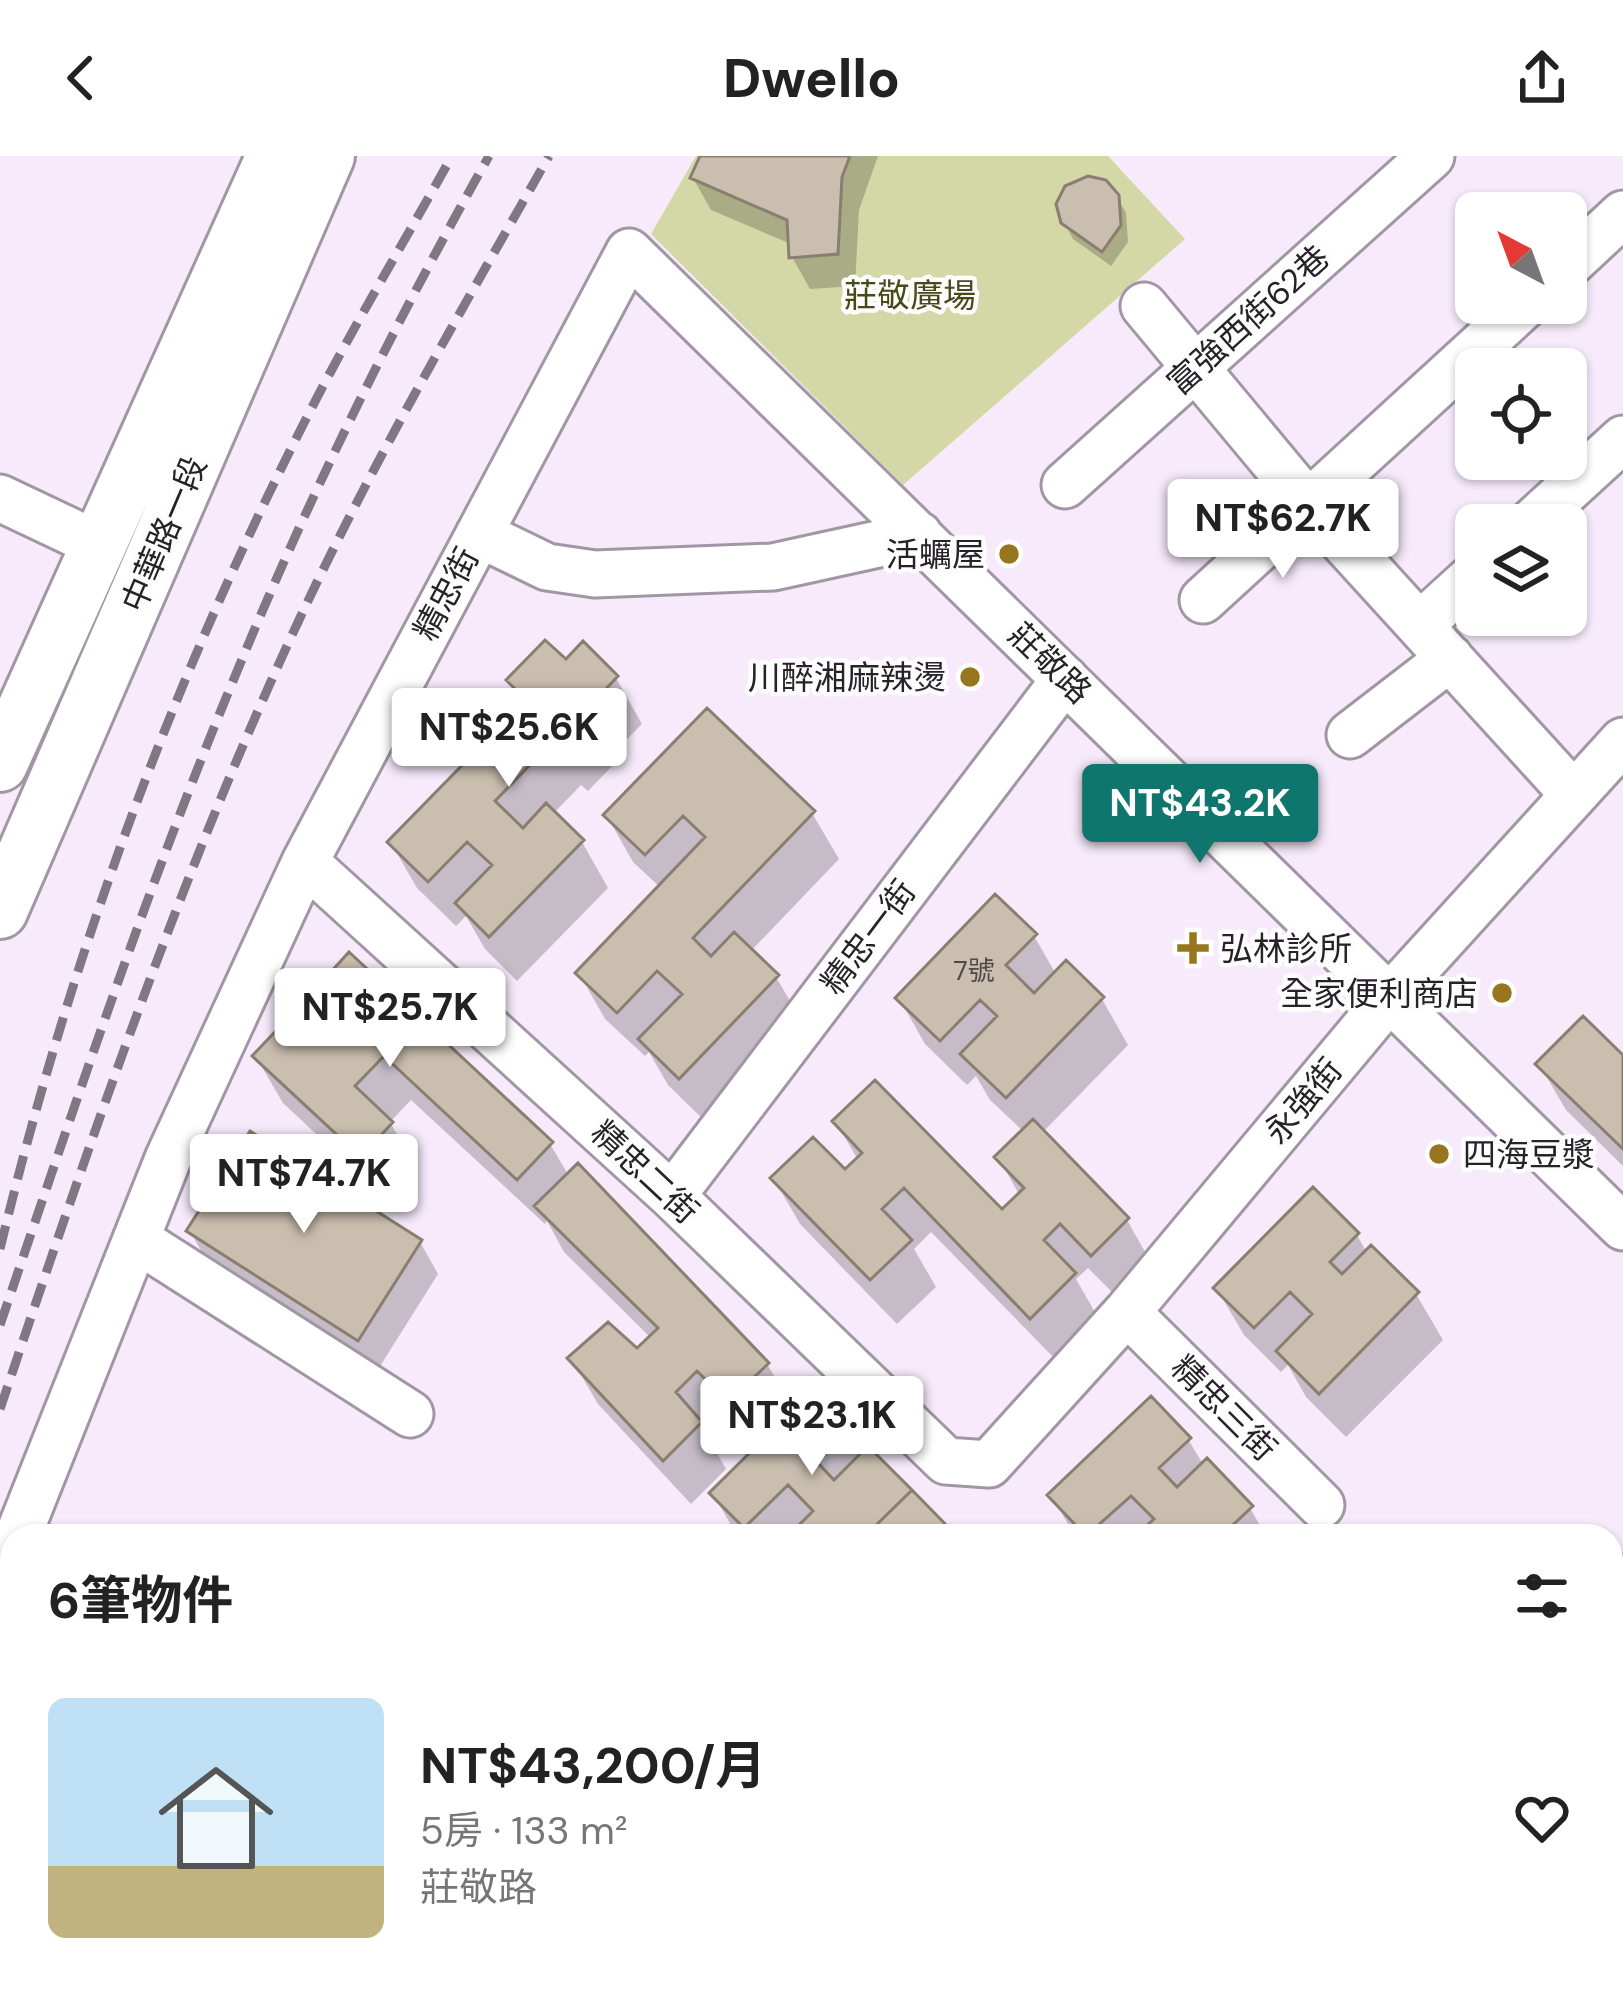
<!DOCTYPE html>
<html lang="zh-TW">
<head>
<meta charset="utf-8">
<style>
	:root { --surface:#fff; --page:#f2f2f2; --text:#222; --muted:#767676; --line:#e0e0e0; --accent:#0f766e }
	body { margin:0; font-family:"DM Sans","Noto Sans TC",sans-serif; background:var(--page); color:var(--text); height:100vh; display:flex; flex-direction:column; font-size:45px; white-space:nowrap }
	* { box-sizing:border-box; margin:0 }
	p { font-size:39px; color:var(--muted) }
	.icon { flex:none; width:66px; height:66px; fill:none; stroke:currentColor; stroke-width:2; stroke-linecap:round; stroke-linejoin:round }
	.map { position:relative; flex:1; overflow:hidden }
	.side { position:absolute; left:0px; top:1368px; width:1623px; height:471px; display:flex; flex-direction:column; background:var(--surface); border-radius:36px 36px 0 0; box-shadow:0 3px 9px #0004 }
	.side>* { flex:none }
	.needle { width:78px; rotate:319deg }
	.controls { position:absolute; left:1455px; top:36px; display:grid; gap:24px }
	.controls a { display:grid; place-items:center; width:132px; height:132px; border-radius:18px; background:var(--surface); box-shadow:0 3px 9px #0004; font-size:60px }
	.price { position:absolute; translate:-50% -102px; padding:0 27px; border-radius:12px; background:#fff; color:#222; font-size:39px; line-height:78px; filter:drop-shadow(0 3px 6px #0008) }
	.price::after { content:''; position:absolute; left:50%; top:72px; width:36px; height:27px; margin-left:-18px; background:inherit; clip-path:polygon(0 0,100% 0,50% 100%) }
	.price.on { background:var(--accent); color:#fff }
	ul { padding:0; list-style:none }
	li { display:flex; align-items:center; gap:36px; height:300px; padding:0 48px }
	li+li { border-top:3px solid var(--line) }
	li span { display:grid; place-items:center; flex:none; width:336px; height:240px; border-radius:18px; color:#555 }
	li>.icon { margin-inline-start:auto }
	span .icon { width:144px; height:144px; fill:#fffc; stroke-width:1 }
	li b { font-size:51px }
	h2 { display:flex; justify-content:space-between; align-items:center; height:144px; padding:0 48px; font-size:51px }
	header { display:flex; justify-content:space-between; align-items:center; height:156px; padding:0 48px; background:var(--surface); font-size:54px; font-weight:800 }
	.map>svg:first-child { display:block }
</style>
</head>
<body>
<header><svg class="icon" aria-label="back" viewBox="0 0 24 24"><path d="M15 5l-7 7 7 7"/></svg>Dwello<svg class="icon" aria-label="share" viewBox="0 0 24 24"><path d="M12 15V3M7 8l5-5 5 5M5 13v7h14v-7"/></svg></header>
<div class="map">
<svg width="1623" height="1838" viewBox="0 0 1623 1838">
	<rect width="100%" height="100%" fill="#f7ebfb"/>
	<!-- green -->
	<path fill="#d4d8a6" d="M696,0H1108L1185,83L903,329L651,78Z"/>
	<!-- shadow -->
	<path fill="#0003" d="M704,0H878L859,54L855,130L810,133L792,101L791,88L711,54L693,22Z
		M1116,40L1126,57L1128,86L1111,110L1073,83L1064,66Z
		M566,507L616,522L642,568L613,597L617,605L588,635L581,629L553,658L582,686L608,732L517,825L485,793L466,760L456,770L417,732L391,687L524,550L509,525Z
		M812,657L839,703L750,796L776,821L803,867L707,967L668,929L649,896L645,900L605,863L579,817L661,732L633,706L607,660Z
		M1034,780L1056,818L1102,843L1128,889L1042,977L1127,1064L1153,1110L1119,1143L1088,1112L1076,1123L1100,1165L1058,1206L931,1076L914,1093L936,1131L897,1168L800,1068L774,1023L845,1018L858,1004L836,966L1002,1058L1020,1040L998,1001L1024,976L990,944L976,920L967,929L925,888L899,842Z
		M313,839L550,988L569,1020L767,1208L795,1256L846,1276L861,1302L952,1380H737L713,1337L758,1292L725,1259L706,1278L726,1313L691,1348L598,1248L571,1202L637,1196L651,1182L564,1096L547,1065L545,1068L411,944L390,966L417,1014L388,1045L283,947L256,901L323,890L335,877Z
		M1623,903V1010L1566,954L1539,908Z
		M190,1075L420,1086L438,1118L377,1215L208,1107Z
		M1357,1079L1367,1097L1416,1138L1443,1184L1346,1281L1306,1241L1288,1209L1281,1216L1244,1179L1217,1133Z
		M1188,1283L1204,1310L1250,1352L1266,1380H1075L1051,1339Z
		M661,1827H847L853,1838H650Z"/>
	<!-- building -->
	<path fill="#cabeaf" stroke="#8a7e70" stroke-width="3" d="M700,0H850L842,21L838,98L789,102L787,64L690,22Z
		M1088,20L1106,24L1119,39L1121,69L1102,96L1061,67L1056,48L1065,30Z
		M545,484L566,503L583,485L618,520L588,552L594,558L560,591L553,585L495,645L523,672L546,647L584,684L489,781L455,747L492,709L467,686L428,726L387,686L526,544L506,524Z
		M707,552L815,655L693,782L711,800L734,776L779,819L679,923L638,883L682,838L657,815L617,857L575,817L705,681L683,660L645,699L603,659Z
		M995,738L1037,778L1006,809L1034,837L1066,804L1104,841L1006,942L960,898L997,860L980,844L940,885L895,842Z
		M349,796L553,986L517,1024L384,900L355,930L393,966L361,1001L252,900L292,858L323,886L340,867L310,839Z
		M1583,860L1623,899V993L1535,908Z
		M875,924L1002,1053L1024,1032L994,1001L1033,963L1129,1062L1091,1100L1060,1068L1044,1084L1076,1117L1030,1163L904,1032L882,1053L912,1084L870,1124L770,1022L813,981L845,1013L862,997L832,965Z
		M250,975L422,1084L358,1185L186,1075Z
		M578,1007L769,1207L728,1246L697,1215L676,1236L702,1266L663,1305L567,1202L608,1166L637,1192L658,1172L534,1050Z
		M1313,1031L1359,1077L1330,1106L1342,1118L1371,1089L1419,1136L1319,1238L1276,1195L1312,1158L1290,1136L1254,1172L1213,1132Z
		M811,1236L849,1274L817,1306L834,1324L868,1290L912,1334L865,1380H788L813,1355L788,1329L744,1372L709,1337Z
		M1151,1240L1191,1282L1159,1312L1177,1331L1207,1302L1253,1350L1221,1380H1135L1154,1363L1131,1340L1086,1380L1047,1339Z
		M912,1334L957,1380H865Z
		M657,1827H841L831,1838H646Z"/>
	<g fill="none" stroke-linecap="round" stroke-linejoin="round">
		<defs>
			<path id="minor" d="M1566,111L1623,58
				M1144,150L1308,347L1574,639
				M1065,329L1431,0
				M0,342L99,389
				M1529,369L1623,283
				M479,378L547,411L595,418L773,411L919,379
				M1203,444L1527,147
				M1420,469L1476,418
				M1350,579L1450,502
				M305,706L672,1040L946,1305L989,1308L1127,1156L1391,840L1623,585
				M672,1040L1065,523
				M136,1083L410,1258
				M1127,1156L1321,1349
				M18,1380L168,1003L305,706L629,96L1623,1071
				M0,1426L12,1395
				M1611,1436L1623,1422
				M1611,1470L1623,1482
				M0,1609L12,1620
				M237,1827L249,1838
				M1361,1827L1373,1838
				M299,1838L308,1827"/>
			<path id="major" d="M0,608L274,0
				M0,755L327,0"/>
		</defs>
		<!-- minor casing -->
		<use href="#minor" stroke="#a296a5" stroke-width="51"/>
		<!-- major casing -->
		<use href="#major" stroke="#a296a5" stroke-width="60"/>
		<!-- minor -->
		<use href="#minor" stroke="#fff" stroke-width="45"/>
		<!-- major -->
		<use href="#major" stroke="#fff" stroke-width="54"/>
		<!-- rail -->
		<path stroke="#7f7882" stroke-width="9" stroke-dasharray="24 12" stroke-linecap="butt" d="M0,1093C69,806 171,527 306,263C351,174 403,88 452,0
			M0,1169C75,949 148,728 238,513C310,338 396,165 489,0
			M0,1253C90,986 180,719 299,464C373,305 463,152 549,0"/>
	</g>
	<!-- markers -->
	<g fill="#96771f" stroke="#fdfdfd" stroke-width="4.5">
		<circle cx="1009" cy="398" r="12"/>
		<circle cx="970" cy="521" r="12"/>
		<path d="M1187 774h12v12h12v12h-12v12h-12v-12h-12v-12h12z"/>
		<circle cx="1502" cy="837" r="12"/>
		<circle cx="1439" cy="998" r="12"/>
	</g>
	<g text-anchor="middle" dominant-baseline="central" stroke-width="9" stroke-linejoin="round" paint-order="stroke">
		<!-- number labels -->
		<g font-size="27" fill="#4f494a">
			<text x="974" y="814">7號</text>
		</g>
		<!-- park labels -->
		<g font-size="33" fill="#474918" stroke="#fdfdfd">
			<text x="910" y="139">莊敬廣場</text>
		</g>
		<!-- street labels -->
		<g font-size="33" fill="#262228" stroke="#fdfdfd">
			<text transform="translate(1248 164) rotate(-42)">富強西街62巷</text>
			<text transform="translate(164 378) rotate(-67)">中華路一段</text>
			<text transform="translate(446 438) rotate(-62)">精忠街</text>
			<text transform="translate(1050 507) rotate(44)">莊敬路</text>
			<text transform="translate(868 781) rotate(-53)">精忠一街</text>
			<text transform="translate(1303 945) rotate(-50)">永強街</text>
			<text transform="translate(645 1016) rotate(43)">精忠二街</text>
			<text transform="translate(1224 1252) rotate(45)">精忠三街</text>
		</g>
		<!-- poi labels -->
		<g font-size="33" fill="#262228" stroke="#fdfdfd" text-anchor="end">
			<text x="985" y="398">活蠣屋</text>
			<text x="946" y="521">川醉湘麻辣燙</text>
			<text x="1220" y="792" text-anchor="start">弘林診所</text>
			<text x="1478" y="837">全家便利商店</text>
			<text x="1463" y="998" text-anchor="start">四海豆漿</text>
		</g>
	</g>
</svg>
<div class="controls">
<a><svg class="needle" viewBox="-14 -14 28 28"><path d="M0-13l5 13h-10z" fill="#e53935"/><path d="M0 13l5-13h-10z" fill="#767676"/></svg></a>
<a><svg class="icon" aria-label="locate" viewBox="0 0 24 24"><circle cx="12" cy="12" r="6"/><path d="M12 2v4M12 18v4M2 12h4M18 12h4"/></svg></a>
<a><svg class="icon" aria-label="layers" viewBox="0 0 24 24"><path d="M12 4l9 5-9 5-9-5zM3 14l9 5 9-5"/></svg></a>
</div>
<b class="price" style="left:1283px;top:425px">NT$62.7K</b>
<b class="price" style="left:509px;top:634px">NT$25.6K</b>
<b class="price on" style="left:1200px;top:710px">NT$43.2K</b>
<b class="price" style="left:390px;top:914px">NT$25.7K</b>
<b class="price" style="left:304px;top:1080px">NT$74.7K</b>
<b class="price" style="left:812px;top:1322px">NT$23.1K</b>
<section class="side">
<h2>6筆物件<svg class="icon" aria-label="filters" viewBox="0 0 24 24"><path d="M4 7h16M4 17h16"/><circle cx="9" cy="7" r="2"/><circle cx="15" cy="17" r="2"/></svg></h2>
<ul>
<li><span style="background:linear-gradient(#bfe0f5 70%,#c2b280 0)"><svg class="icon" aria-label="home" viewBox="0 0 24 24"><path d="M3 11l9-7 9 7M6 9v11h12V9"/></svg></span><div><b>NT$43,200/月</b><p>5房 · 133 m²</p><p>莊敬路</p></div><svg class="icon" aria-label="heart" viewBox="0 0 24 24"><path d="M12 20l-8-8c-3-5 5-10 8-4 3-6 11-1 8 4z"/></svg></li>
</ul>
</section>
</div>
</body>
</html>
